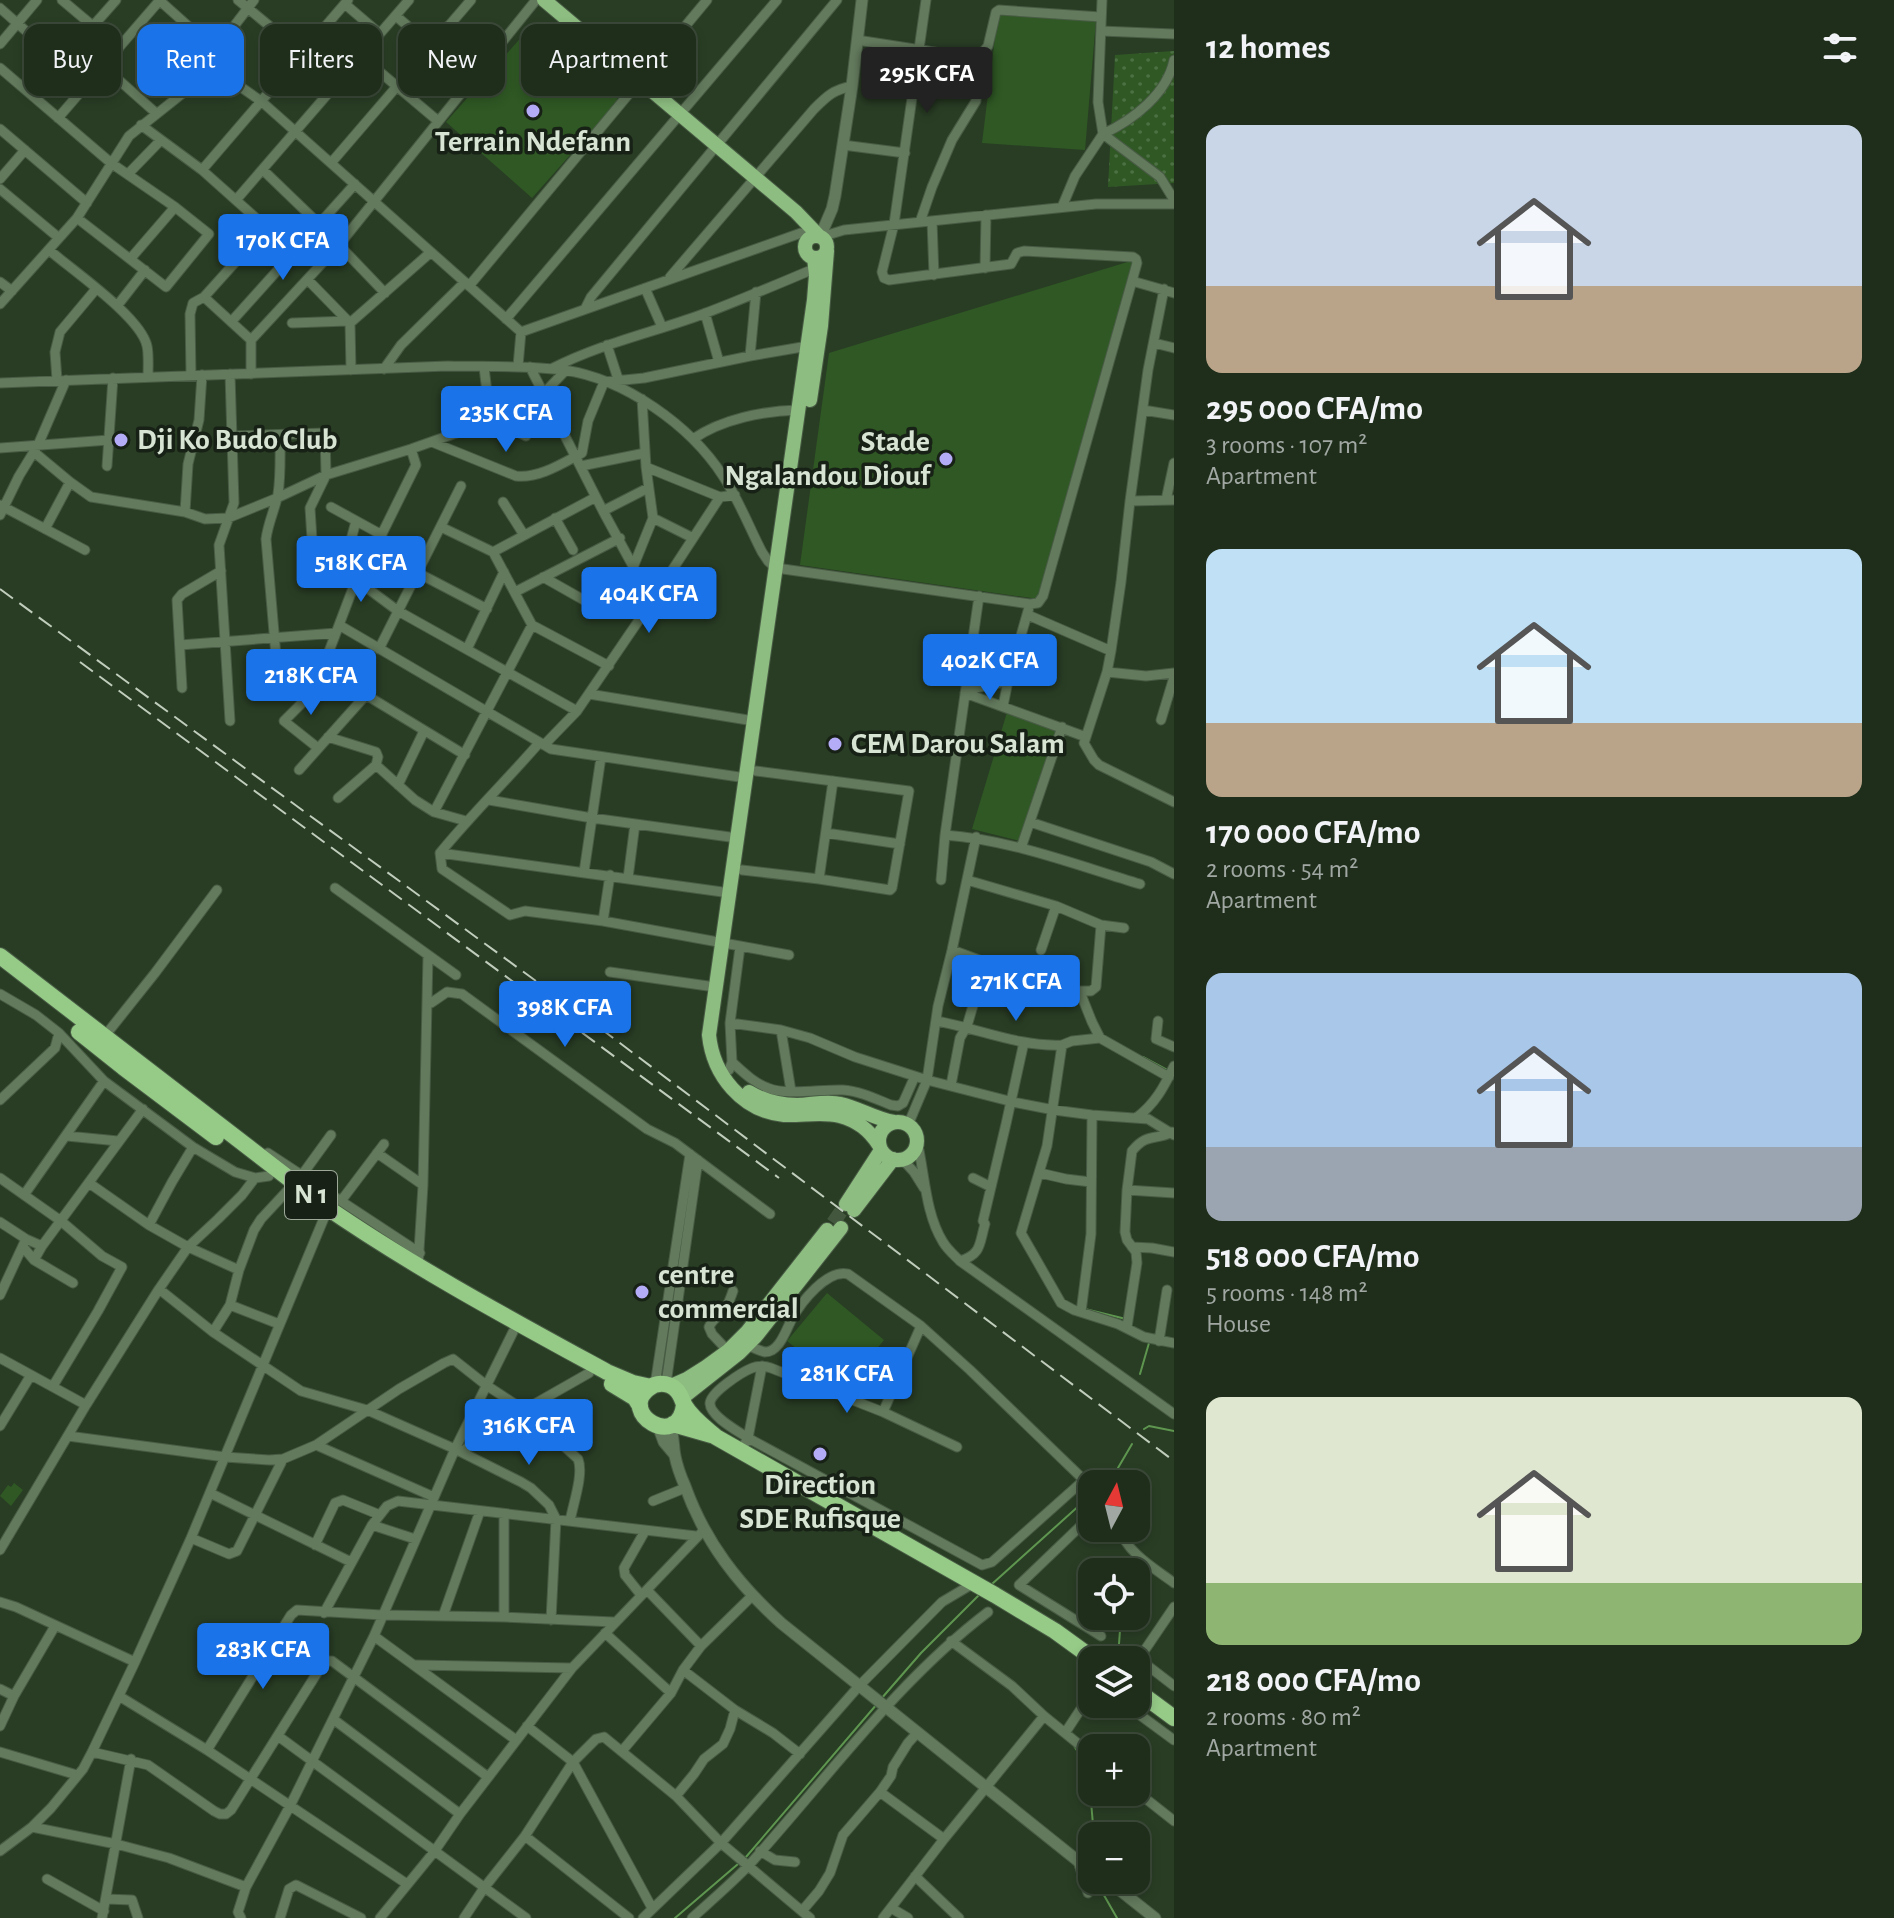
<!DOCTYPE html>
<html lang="en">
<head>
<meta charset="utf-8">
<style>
	:root { --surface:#1f2e1b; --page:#2c3a28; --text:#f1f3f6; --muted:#a1a8a3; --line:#3c4a3a; --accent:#1a73e8 }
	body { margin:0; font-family:"Alegreya Sans",sans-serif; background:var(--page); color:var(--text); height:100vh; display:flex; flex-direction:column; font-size:30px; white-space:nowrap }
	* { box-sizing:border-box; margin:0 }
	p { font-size:26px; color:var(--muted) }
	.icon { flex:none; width:44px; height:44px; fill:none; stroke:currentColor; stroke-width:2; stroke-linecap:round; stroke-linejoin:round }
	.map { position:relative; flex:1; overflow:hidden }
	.details { display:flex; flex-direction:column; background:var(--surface); width:720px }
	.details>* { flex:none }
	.banner { position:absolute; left:24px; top:24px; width:760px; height:72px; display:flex; gap:16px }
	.needle { width:52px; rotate:7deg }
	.tools { position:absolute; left:1078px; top:1470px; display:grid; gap:16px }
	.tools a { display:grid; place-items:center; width:72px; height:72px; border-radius:16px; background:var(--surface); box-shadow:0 4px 12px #0003,0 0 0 2px var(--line); font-size:40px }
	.price { position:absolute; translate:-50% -68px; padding:0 18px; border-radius:8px; background:var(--accent); color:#fff; font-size:26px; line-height:52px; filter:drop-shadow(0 2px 4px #0008) }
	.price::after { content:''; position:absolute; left:50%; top:48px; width:24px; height:18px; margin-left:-12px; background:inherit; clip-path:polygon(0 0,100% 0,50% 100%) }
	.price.selected { background:#222; color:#fff }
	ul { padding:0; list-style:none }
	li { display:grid; align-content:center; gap:16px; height:424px; padding:0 32px }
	li span { display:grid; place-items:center; height:248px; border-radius:16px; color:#555 }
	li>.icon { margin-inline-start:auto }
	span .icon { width:144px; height:144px; fill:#fffc; stroke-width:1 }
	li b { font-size:34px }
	h2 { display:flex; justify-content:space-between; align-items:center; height:96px; padding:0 32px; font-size:34px }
	.tag { padding:0 28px; border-radius:16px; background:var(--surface); box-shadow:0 4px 12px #0003,0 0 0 2px var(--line); font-size:28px; line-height:72px }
	.tag.selected { background:var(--accent); color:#fff }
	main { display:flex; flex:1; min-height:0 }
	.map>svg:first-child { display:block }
</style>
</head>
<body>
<main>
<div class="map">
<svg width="1174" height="1918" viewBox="0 0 1174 1918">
	<defs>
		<pattern id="green-dots" width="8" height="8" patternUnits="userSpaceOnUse" patternTransform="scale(2)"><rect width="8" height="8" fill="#2f5824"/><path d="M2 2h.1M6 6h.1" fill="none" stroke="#4c7043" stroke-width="1.8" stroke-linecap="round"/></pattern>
	</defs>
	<rect width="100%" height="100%" fill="#293d24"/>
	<!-- green -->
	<path fill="url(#green-dots)" d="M1174,51V183L1108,187L1115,55Z"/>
	<!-- pitch -->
	<path fill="#2f5824" d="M998,13L1096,20L1085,150L982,143Z
		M533,24L619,100L532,198L446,122Z
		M1134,260L1038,599L800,565L829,353Z
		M1008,709L1062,728L1024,842L972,829Z
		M827,1293L884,1340L845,1388L787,1341Z
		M14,1483L23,1490L11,1506L0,1496L8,1485L11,1487Z"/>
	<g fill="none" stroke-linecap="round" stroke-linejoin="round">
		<!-- stream -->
		<path stroke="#5e9650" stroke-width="2" d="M1143,1057L1169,1071
			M1085,1309L1126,1319
			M1140,1374L1149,1343
			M1144,1429L1149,1426L1174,1431
			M1103,1484L1115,1473L1132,1444
			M992,1584L1092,1494
			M1114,1660L1119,1644L1121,1616
			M881,1699L921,1653L978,1596
			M1074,1746L1088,1767L1094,1836
			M746,1857L877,1704
			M1098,1880L1101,1890L1117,1918
			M675,1918L738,1864"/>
		<!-- primary-tunnel -->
		<path stroke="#43563e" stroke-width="14" stroke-dasharray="14 7" stroke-linecap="butt" d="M833,1223L846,1204"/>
		<defs>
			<path id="minor" d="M62,0L119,48
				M159,0L216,51
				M238,0L302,53
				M345,4L380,34
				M0,8L87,85
				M396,16L431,46
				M93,26L116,0
				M448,26L488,59
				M1101,31L1174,34
				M857,40L966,57C976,56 982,55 988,46L996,12L999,10L1101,17
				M0,44L37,0
				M361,56L438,121
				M1174,60C1167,94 1133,120 1103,134L1160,177L1174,200
				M206,63L261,101L521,332
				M103,66L156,113
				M0,68L111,163L175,207L209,234L166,287L77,218
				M58,118L160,0
				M141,125L202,170L294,252
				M0,129L87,203
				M843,145L905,153
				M331,163L471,0
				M202,170L348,0
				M263,170L319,224
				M128,174L161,140
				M0,179L25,150
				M0,189L59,238
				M236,200L409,0
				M1062,207L1075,176L1103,134L1098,102L1102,0
				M932,221L934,275
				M920,222L932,187L952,140L976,101L980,55
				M821,237L844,230L1096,204H1174
				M339,245L385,293
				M49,250C72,270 141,317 147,346C149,355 148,367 148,377
				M131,258L175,207
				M985,268L986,215
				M670,277L814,109C827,96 833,90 852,86
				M308,280L350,323L351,370
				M1132,281L1174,293
				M0,282L12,291
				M469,286L707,0
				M645,288L662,327
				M1164,289L1148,370L1130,501L1121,582L1111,651L1107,672L1084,743L1094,760L1099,765L1174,802
				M204,297L267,227
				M0,304L77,218L129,136L183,93L254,0
				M117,306L145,270
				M585,309L591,297L837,0
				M705,313L719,362
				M506,319L777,0
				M231,322L355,184
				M292,323L348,321
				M350,323L431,252
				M521,332L801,233
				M1154,343L1174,348
				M607,345L619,382
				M750,356L756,292
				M518,366L521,332
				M484,367L490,418L526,436
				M530,367L603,511L652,601
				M553,368C602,343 655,332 706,313C743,299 780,283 816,268
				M384,369L401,345L465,282
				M230,374L234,503L219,545L230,721
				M251,374V340L339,245L536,0
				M191,375L190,314L193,303L204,297L251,340
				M57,380L55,352L60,332L96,289
				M0,383L448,366C487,367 526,365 564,370C625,379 690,425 723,476C739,500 749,527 762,552L768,561L776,568L1030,604L1038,603L1043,596L1132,281L1137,263L1136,259L1133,257L1024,251L1017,253L1011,264L889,280L884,278L882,272L894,224L926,0
				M1143,410L1174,415
				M232,436L325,433L326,475L310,508L313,555L343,570L398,611L577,711
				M693,439C722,419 763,411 798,410
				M432,442L516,476C538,479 563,463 582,453L588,421L604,382L644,378L750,356L808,346
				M0,448L109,440
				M411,449L416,465L374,550L487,609
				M34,452L70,482L91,497L185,512L205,519L228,518L277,498L326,475L411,449L462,431L544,393L566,370
				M107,466L113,378
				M581,466L645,453
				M646,467L720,497L735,495
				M1166,500L1174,463
				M1130,501L1174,500
				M503,502L524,535
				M0,505L85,550
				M331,507L382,535
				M603,511L648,488
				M185,512L188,464L199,420L202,375
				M0,515L19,476L38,445L66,380
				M555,518L573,550
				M653,518L693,538
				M441,527L493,552L532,625L609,666
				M45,529L70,482
				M493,552L596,497
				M634,565L653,518L646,467L642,399
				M343,570L356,521
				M543,577L589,603L600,604L607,599
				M515,592L620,538
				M1028,615L1111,651
				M339,625L551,749L746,778
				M180,645L336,633
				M379,649L461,486
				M467,649L504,572
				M1107,672L1146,676L1174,673
				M182,688L177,600L182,594L221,571
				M966,690L1008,681
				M279,691L266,539C268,523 275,509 278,494C281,474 280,455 280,435
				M965,693L1086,737
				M589,694L754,721
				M1003,706L1008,681L1030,604
				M1161,720L1174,677
				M328,737L376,752L378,757L376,765L338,798
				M539,743C507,780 471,815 440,853L442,869L510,915L525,911L603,921L789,955
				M544,745L577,711L652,601L720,497
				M318,748L284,721L314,691L356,580
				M376,765L415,800L434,812L466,821
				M299,770L366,695L465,755
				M398,785L424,731
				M489,800L592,818L737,838
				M434,812L532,625
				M1030,822L1151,862L1174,874
				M826,833L900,844
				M945,835C1012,840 1076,865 1140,884
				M1021,848L1062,727
				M440,853L730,893
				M742,870L819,879L890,890L892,888L909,791L756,771
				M584,872L601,757
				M628,878L635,824
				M819,879L833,781
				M941,880L945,835L979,596
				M967,880L1056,906L1101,925L1124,928
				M335,888L456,975
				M603,921L610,875
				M952,950L1063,991H1091L1096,987L1101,925
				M1041,950L1056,906
				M610,972L715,987
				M1080,992L1092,1022L1100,1038L1169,1077
				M0,994L36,1015L59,1033L104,1081L193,1147L235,1172L255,1178L269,1176
				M427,1003H431L447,992L462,994L647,1129L675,1143L770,1214
				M936,1021C977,1028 1019,1047 1062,1045
				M1158,1021L1156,1039L1174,1047
				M730,1023L781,1030L810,1038L855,1057L927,1080L1013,1102L1054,1110L1092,1115L1148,1119L1174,1135
				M781,1030L791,1091
				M104,1037L155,973L217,890
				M1100,1038L1072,1041L1062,1045L1047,1146L1021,1233L1061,1303L1074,1310L1118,1324L1144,1337L1174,1343
				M732,1062C743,1072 754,1083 768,1088C788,1096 821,1089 843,1090C860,1091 876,1099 891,1105L898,1106L903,1103L915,1076
				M729,1070L732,1062L730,1023L740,947
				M951,1085L960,1038L967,1026L977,992L987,964
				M0,1100L55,1048L59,1033
				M1136,1118C1155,1104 1164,1087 1174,1066
				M908,1125L927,1080L938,1006L952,950L976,837
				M67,1136L118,1141
				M917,1141C925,1174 925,1213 943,1242C947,1249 954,1255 960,1261L1174,1414
				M268,1153L420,1253
				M377,1153L423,1185
				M902,1159L914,1172L924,1188
				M1040,1173L1066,1179L1091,1182
				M302,1175L331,1135
				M0,1178L61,1221L102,1256L122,1267L98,1311L53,1386
				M973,1178L991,1187
				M89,1183L149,1225L188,1247L239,1270L230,1305L279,1324
				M1127,1190L1174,1193
				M24,1195L104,1081
				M341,1201L384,1144
				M0,1222L26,1239L42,1246
				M149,1225L172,1182L193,1147
				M23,1247L34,1260L73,1283
				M1132,1247L1152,1248L1174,1252
				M34,1260L42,1246L143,1109
				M960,1261C982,1254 979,1244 985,1224L983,1221L1006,1124L1024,1042
				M418,1267L423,1185L428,955
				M239,1270L254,1230L261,1219L287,1191
				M159,1289L213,1332L301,1391L367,1410L455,1449L521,1482L531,1488L549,1505L556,1519L551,1620
				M0,1295L26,1239
				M1081,1312L1091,1234L1092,1115
				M1127,1327L1137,1263L1136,1252L1127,1240L1125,1232L1127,1190L1132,1151C1148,1132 1155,1141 1172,1132
				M213,1332L230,1305
				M1159,1341L1167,1290
				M747,1345C752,1347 760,1351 765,1352C780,1352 786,1329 792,1319C801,1302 827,1269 848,1274L921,1326L970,1370L1084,1480L992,1562L982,1565L748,1438C738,1431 711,1417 710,1404C709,1393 742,1372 752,1368C759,1365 765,1366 771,1368L883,1412L957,1447
				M728,1351L712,1334L709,1327C712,1320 716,1318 722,1313C728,1307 730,1299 733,1291
				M0,1358L86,1405
				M666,1384L698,1160
				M655,1385L690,1154
				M883,1412L921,1326
				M0,1426L31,1375
				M68,1436L225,1457L269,1460L283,1459L316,1445L399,1389L444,1363L453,1359L486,1385L524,1410L578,1459C584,1474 573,1504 570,1521
				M316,1445L434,1497
				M741,1450L748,1438L762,1366
				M461,1452L524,1410L589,1373
				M1120,1484L1122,1482
				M210,1493L351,1562
				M653,1501L685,1488
				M1092,1515L1019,1585L1101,1636
				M372,1525L415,1539
				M1119,1528C1127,1553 1154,1568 1174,1583
				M191,1538L229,1554L237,1551L283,1459
				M315,1545L335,1503L343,1500L380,1515
				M0,1550L86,1405L159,1289L188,1247L218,1219L242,1195L255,1178
				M647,1590L701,1646
				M641,1595L625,1575L624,1568L645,1531
				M0,1602L16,1607L135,1662
				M324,1613L372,1525L387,1506L398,1501L696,1536
				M443,1616L480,1511
				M504,1617V1514
				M605,1633L671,1693
				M374,1636L516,1740
				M951,1641L1012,1686L1044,1716L1092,1755
				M1139,1659L1174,1686
				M1136,1663L1174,1607
				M416,1665L572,1668
				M683,1670L735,1710L773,1733L800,1754
				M0,1689L14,1696
				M119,1696L207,1750L407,1884
				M1125,1704L1174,1740
				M333,1719L460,1814
				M0,1726L14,1696L55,1626
				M527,1726L573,1762L652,1908
				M1065,1733L1092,1692
				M278,1736L526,1918
				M207,1750L291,1615L297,1610L382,1615L504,1617L614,1622
				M622,1751L671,1693L683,1670L701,1646L752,1596
				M0,1752L77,1775
				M92,1752L148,1765L214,1811L220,1814H226L231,1810L322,1665L328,1661H332L488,1777
				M1136,1791L1174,1821
				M880,1792L944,1839
				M676,1796L694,1774L704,1759L723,1744L730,1729L735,1710
				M32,1827L116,1844L169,1858L246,1887
				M525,1836L629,1918
				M0,1851L32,1827L51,1808L83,1769L92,1752L135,1662L191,1538L324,1218
				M760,1851L775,1860L795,1862
				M1078,1861L1088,1893
				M915,1876L959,1918
				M47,1879L104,1911
				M106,1899L132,1900L138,1918
				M891,1908L908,1918
				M802,1911L819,1891L830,1873L843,1835L880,1792L891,1776L893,1767L908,1743L918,1732
				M102,1918L131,1759
				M241,1918L238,1912L246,1887L290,1806L374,1636L455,1449L513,1332
				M280,1918L289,1889L296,1885L361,1918
				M380,1918L434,1852L460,1814L572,1668L704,1530
				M464,1918L484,1888L525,1836L573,1762L596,1739L604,1737L676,1796L721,1843L810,1918
				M643,1918L721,1843L859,1686L942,1602L974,1583
				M692,1918C712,1900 732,1883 750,1864C826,1780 897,1681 988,1612
				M883,1918L944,1839L1044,1716"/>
			<path id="tertiary" d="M820,237L832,209L835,196L852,86L862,0
				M658,1426L664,1442L675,1455
				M670,1426C674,1436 673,1446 675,1456C677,1466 681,1477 685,1486C705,1542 738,1584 781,1623L1078,1861L1092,1869
				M1107,1880L1155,1918"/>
			<path id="primary" d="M544,0L796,212L819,236
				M805 247a11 11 0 1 1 22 0a11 11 0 1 1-22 0Z
				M814,258L816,275L814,300L709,1035C713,1075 742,1111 784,1115C802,1116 822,1111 840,1116C858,1121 869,1130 879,1145
				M810,400L821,326L827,251
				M749,1092C764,1101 779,1105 797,1105C811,1105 826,1100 841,1104C859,1108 875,1119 894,1122
				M879 1141a19 19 0 1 1 38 0a19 19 0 1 1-38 0Z
				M846,1204L881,1150
				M854,1210L893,1159
				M671,1386L687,1379L706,1367L728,1351L747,1332L827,1230
				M682,1398L739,1353L756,1336L841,1228"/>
			<path id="trunk" d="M0,956L322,1204C413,1267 510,1319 607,1372L633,1383L651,1387
				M79,1032L123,1067L216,1137
				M612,1384L635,1398L640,1406
				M684,1405C678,1451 618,1413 648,1389C658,1380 674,1383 680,1395C682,1398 683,1403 685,1406C692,1418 706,1428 716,1437L995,1595L1055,1631L1095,1660
				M673,1424L715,1436
				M1136,1690L1174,1718"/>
		</defs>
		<!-- minor casing -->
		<use href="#minor" stroke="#485b44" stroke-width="11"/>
		<!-- tertiary casing -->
		<use href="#tertiary" stroke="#485b44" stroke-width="13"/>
		<!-- primary casing -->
		<use href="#primary" stroke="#485b44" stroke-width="16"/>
		<!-- trunk casing -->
		<use href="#trunk" stroke="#485b44" stroke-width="18"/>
		<!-- minor -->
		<use href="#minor" stroke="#637a5d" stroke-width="9"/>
		<!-- tertiary -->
		<use href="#tertiary" stroke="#637a5d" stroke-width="11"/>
		<!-- primary -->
		<use href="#primary" stroke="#8dbd80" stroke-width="14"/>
		<!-- trunk -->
		<use href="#trunk" stroke="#95ca87" stroke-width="16"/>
		<!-- rail -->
		<path stroke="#c0cdbc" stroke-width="2" stroke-dasharray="16 8" stroke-linecap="butt" d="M0,589L592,1022L1174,1461
			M80,662L779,1178"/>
	</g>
	<!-- markers -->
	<g fill="#b5acf8" stroke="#182116" stroke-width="3">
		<circle cx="533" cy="111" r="8"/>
		<circle cx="121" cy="440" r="8"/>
		<circle cx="946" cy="459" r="8"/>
		<circle cx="835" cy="744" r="8"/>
		<circle cx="642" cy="1292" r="8"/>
		<circle cx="820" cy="1454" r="8"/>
	</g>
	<g text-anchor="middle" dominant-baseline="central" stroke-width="7" stroke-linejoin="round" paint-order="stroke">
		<!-- shield labels -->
		<rect fill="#182116" stroke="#9ea99a" stroke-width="2" x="285" y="1171" width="52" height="48" rx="6"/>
		<g font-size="28" font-weight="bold" fill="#d7e3d3">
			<text x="311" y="1195">N 1</text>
		</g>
		<!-- poi labels -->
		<g font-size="30" font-weight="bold" fill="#d7e3d3" stroke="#182116" text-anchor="start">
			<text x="533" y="142" text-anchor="middle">Terrain Ndefann</text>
			<text x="137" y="440">Dji Ko Budo Club</text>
			<text x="930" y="442" text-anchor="end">Stade<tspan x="930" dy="34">Ngalandou Diouf</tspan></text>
			<text x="851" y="744">CEM Darou Salam</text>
			<text x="658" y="1275">centre<tspan x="658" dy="34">commercial</tspan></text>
			<text x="820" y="1485" text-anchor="middle">Direction<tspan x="820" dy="34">SDE Rufisque</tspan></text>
		</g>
	</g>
</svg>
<div class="tools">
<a><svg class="needle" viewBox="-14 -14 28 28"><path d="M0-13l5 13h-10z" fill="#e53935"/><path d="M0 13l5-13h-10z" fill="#a1a8a3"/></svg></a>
<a><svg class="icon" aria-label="locate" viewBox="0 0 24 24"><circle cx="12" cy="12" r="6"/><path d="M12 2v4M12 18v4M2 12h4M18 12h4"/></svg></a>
<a><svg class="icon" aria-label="layers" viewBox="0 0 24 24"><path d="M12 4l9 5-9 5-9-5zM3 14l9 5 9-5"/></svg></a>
<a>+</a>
<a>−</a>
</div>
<b class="price selected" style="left:927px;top:115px">295K CFA</b>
<b class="price" style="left:283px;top:282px">170K CFA</b>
<b class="price" style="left:506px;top:454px">235K CFA</b>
<b class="price" style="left:361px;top:604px">518K CFA</b>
<b class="price" style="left:649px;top:635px">404K CFA</b>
<b class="price" style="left:990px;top:702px">402K CFA</b>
<b class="price" style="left:311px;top:717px">218K CFA</b>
<b class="price" style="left:1016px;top:1023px">271K CFA</b>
<b class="price" style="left:565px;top:1049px">398K CFA</b>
<b class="price" style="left:847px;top:1415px">281K CFA</b>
<b class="price" style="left:529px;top:1467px">316K CFA</b>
<b class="price" style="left:263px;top:1691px">283K CFA</b>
<div class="banner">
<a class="tag">Buy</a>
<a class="tag selected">Rent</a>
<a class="tag">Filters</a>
<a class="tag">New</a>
<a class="tag">Apartment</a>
</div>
</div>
<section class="details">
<h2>12 homes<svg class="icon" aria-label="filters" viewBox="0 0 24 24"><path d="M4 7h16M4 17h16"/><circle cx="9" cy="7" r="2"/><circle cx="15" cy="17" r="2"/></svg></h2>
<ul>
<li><span style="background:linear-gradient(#c9d6e8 65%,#b9a48a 0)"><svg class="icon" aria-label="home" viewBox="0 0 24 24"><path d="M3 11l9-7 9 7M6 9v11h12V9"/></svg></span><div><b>295 000 CFA/mo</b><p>3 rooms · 107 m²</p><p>Apartment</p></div></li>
<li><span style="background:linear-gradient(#bfe0f5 70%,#b9a48a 0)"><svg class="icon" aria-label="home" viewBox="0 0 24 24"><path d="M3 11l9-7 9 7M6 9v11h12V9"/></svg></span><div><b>170 000 CFA/mo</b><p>2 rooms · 54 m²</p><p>Apartment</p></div></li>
<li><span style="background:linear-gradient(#a9c7e8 70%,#9aa5b1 0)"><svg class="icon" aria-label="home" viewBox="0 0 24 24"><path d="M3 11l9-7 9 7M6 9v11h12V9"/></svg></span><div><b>518 000 CFA/mo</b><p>5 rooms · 148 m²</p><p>House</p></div></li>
<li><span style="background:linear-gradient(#dfe7d0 75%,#8fb573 0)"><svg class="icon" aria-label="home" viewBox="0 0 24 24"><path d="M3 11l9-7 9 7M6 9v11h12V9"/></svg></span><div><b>218 000 CFA/mo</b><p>2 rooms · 80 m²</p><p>Apartment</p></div></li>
</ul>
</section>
</main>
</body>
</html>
